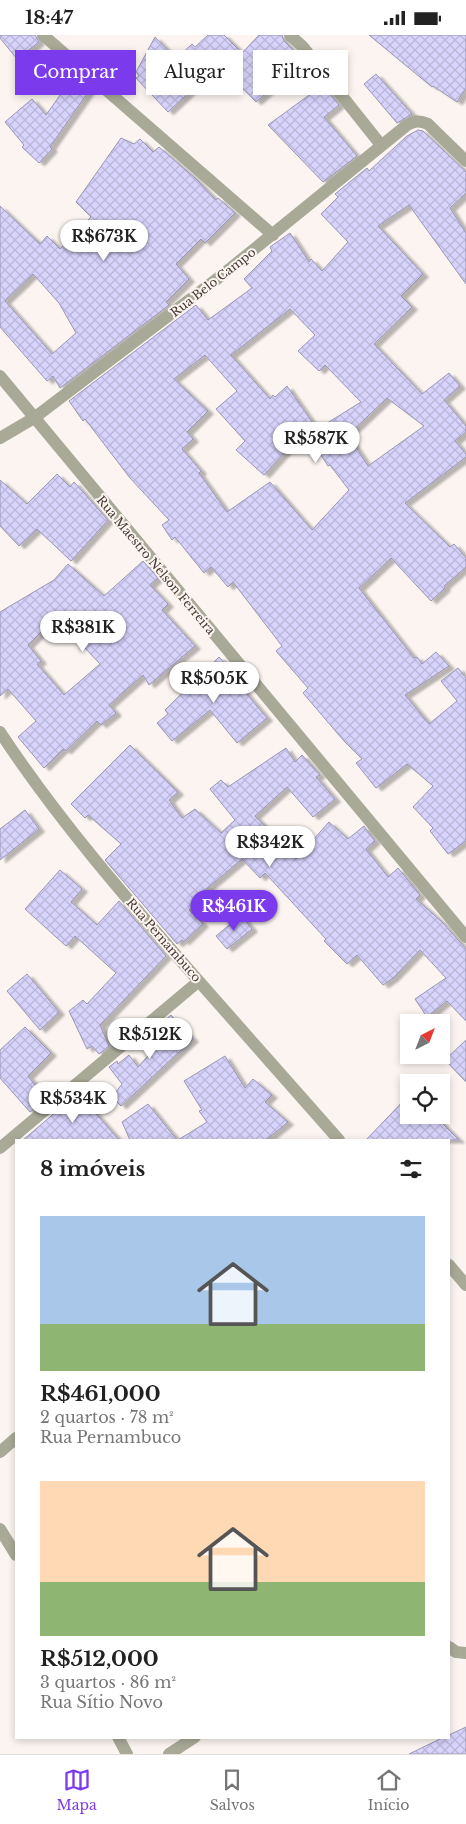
<!DOCTYPE html>
<html lang="pt">
<head>
<meta charset="utf-8">
<style>
	:root { --surface:#fff; --page:#f2f2f2; --text:#222; --muted:#767676; --line:#e0e0e0; --accent:#7c3aed }
	body { margin:0; font-family:"Libre Baskerville",serif; background:var(--page); color:var(--text); height:100vh; display:flex; flex-direction:column; font-size:19px; white-space:nowrap }
	* { box-sizing:border-box; margin:0 }
	p { font-size:16px; color:var(--muted) }
	.icon { flex:none; width:28px; height:28px; fill:none; stroke:currentColor; stroke-width:2; stroke-linecap:round; stroke-linejoin:round }
	.map { position:relative; flex:1; overflow:hidden }
	.panel { position:absolute; left:15px; top:1104px; width:435px; height:600px; display:flex; flex-direction:column; background:var(--surface); border-radius:0px; box-shadow:0 2px 8px #0003 }
	.panel>* { flex:none }
	.banner { position:absolute; left:15px; top:15px; width:436px; height:45px; display:flex; gap:10px }
	.needle { width:32px; rotate:42deg }
	.buttons { position:absolute; left:400px; top:979px; display:grid; gap:10px }
	.buttons a { display:grid; place-items:center; width:50px; height:50px; border-radius:0px; background:var(--surface); box-shadow:0 2px 8px #0003; font-size:25px }
	.price { position:absolute; translate:-50% -42px; padding:0 11px; border-radius:18px; background:#fff; color:#222; font-size:16px; line-height:32px; filter:drop-shadow(0 1px 2px #0008) }
	.price::after { content:''; position:absolute; left:50%; top:30px; width:15px; height:11px; margin-left:-8px; background:inherit; clip-path:polygon(0 0,100% 0,50% 100%) }
	.price.on { background:var(--accent); color:#fff }
	ul { padding:0; list-style:none }
	li { display:grid; align-content:center; gap:10px; height:265px; padding:0 25px }
	li span { display:grid; place-items:center; height:155px; border-radius:0px; color:#555 }
	li>.icon { margin-inline-start:auto }
	span .icon { width:90px; height:90px; fill:#fffc; stroke-width:1 }
	li b { font-size:21px }
	h2 { display:flex; justify-content:space-between; align-items:center; height:60px; padding:0 25px; font-size:21px }
	.chip { padding:0 18px; border-radius:0px; background:var(--surface); box-shadow:0 2px 8px #0003; font-size:18px; line-height:45px }
	.chip.on { background:var(--accent); color:#fff }
	.status { display:flex; justify-content:space-between; align-items:center; height:35px; padding:0 25px; background:var(--surface); direction:ltr }
	.status svg { height:14px; fill:currentColor }
	.menu { display:flex; justify-content:space-around; align-items:center; height:70px; border-top:1px solid var(--line); background:var(--surface); font-size:14px; color:var(--muted) }
	.menu a { display:grid; justify-items:center; gap:2px }
	.menu .on { color:var(--accent) }
	.map>svg:first-child { display:block }
</style>
</head>
<body>
<div class="status"><b>18:47</b><svg viewBox="0 0 49 12"><path d="M0 12V9h3v3zM5 12V6h3v6zM10 12V3h3v9zM15 12V0h3v12zM26 1h20v11H26zM47 4h2v5h-2z"/></svg></div>
<div class="map">
<svg width="466" height="1719" viewBox="0 0 466 1719">
	<defs>
		<pattern id="building-cross-hatch" width="8" height="8" patternUnits="userSpaceOnUse" patternTransform="scale(1.25)"><rect width="8" height="8" fill="#d7d3fc"/><path d="M0 0l8 8M0 8l8-8" fill="none" stroke="#bab6d8"/></pattern>
		<filter id="shadow"><feDropShadow dx="5.5" dy="3" stdDeviation="1" flood-color="#0004"/></filter>
	</defs>
	<rect width="100%" height="100%" fill="#fbf4f0"/>
	<!-- building -->
	<path fill="url(#building-cross-hatch)" stroke="#9996b5" fill-rule="evenodd" filter="url(#shadow)" d="M0,0H35L39,7L17,24L0,3Z
		M208,0H224L242,18L259,0H282L284,6L303,25L256,67L219,29L168,77L136,43L139,41L136,37L155,2L176,24L192,9L195,12Z
		M369,0H466V53L457,67L433,51L432,52Z
		M75,39L91,53L50,112L52,114L39,128L22,112L24,110L5,87L32,64L46,80Z
		M376,39L412,79L397,88L364,49Z
		M323,50L339,70L324,82L357,121L323,147L268,90Z
		M418,95L423,96L466,137V158L450,173L466,198V249L409,170L378,191L423,239L401,261L412,272L374,309L422,359L449,338L460,351L444,365L466,391V397L455,406L466,419V422L405,468L450,512L454,509L466,523V532L444,551L445,553L431,566L391,523L359,553L414,623L417,622L422,629L436,617L449,631L405,660L429,689L457,666L441,646L458,633L466,643V806L448,819L430,796L433,793L413,772L433,751L407,729L376,753L356,728L362,724L344,706L303,658L308,653L276,616L282,611L233,547L228,552L211,532L204,538L175,502L172,505L162,490L169,485L130,443L85,384L83,386L69,366L196,270L208,285L252,253L244,244L272,216L270,212L290,198L309,227L311,224L322,236L348,207L321,179L338,162L335,159L367,133L369,136L407,101ZM290,274L315,300L298,316L319,336L325,330L361,367L308,400L328,431L330,430L349,455L312,495L270,447L227,477L199,438L201,436L182,414L193,404L187,397L208,376L174,344L205,320L237,356L216,374L245,406L236,415L264,440L312,387L287,351L275,362L273,360L270,364L231,320ZM387,363L424,391L368,431L348,400Z
		M121,103L134,109L140,104L153,117L159,112L195,143L216,165L218,163L235,178L205,208L201,204L176,229L189,244L166,267L169,270L60,353L53,341L47,346L0,292V171L40,209L47,201L60,214L91,182L76,167ZM33,239L59,268L76,298L52,319L5,266Z
		M57,439L70,452L74,447L108,485L71,526L37,494L19,511L0,491V445L27,469Z
		M143,526L158,543L150,550L168,569L162,575L195,611L149,650L143,640L109,670L116,678L101,690L97,686L66,716L63,714L44,733L18,702L36,686L8,654L0,661V577L54,545L68,529L104,561ZM56,582L100,629L64,660L37,629L41,626L28,610Z
		M219,622L227,631L228,630L244,648L240,651L267,683L237,708L210,675L172,706L157,688L168,679L165,675Z
		M130,710L178,757L169,765L182,783L195,774L221,798L235,785L210,754L221,745L228,752L286,713L295,727L302,720L320,740L316,742L335,764L313,782L287,752L255,781L296,824L329,787L348,804L364,791L375,806L366,814L388,842L398,833L420,860L416,864L442,887L466,914V986L447,966L427,982L415,964L446,943L420,915L393,943L383,950L357,920L347,929L324,906L326,904L265,838L260,843L242,824L204,856L206,859L189,875L203,889L184,907L182,905L177,909L105,825L121,809L88,780L85,783L71,769Z
		M25,775L39,794L0,825V794Z
		M60,835L82,854L71,867L97,890L119,866L166,921L100,990L109,1011L99,1019L92,1011L87,1014L69,976L83,965L87,969L116,938L75,901L66,911L25,874Z
		M241,880L252,894L227,914L216,901Z
		M27,939L59,977L40,995L7,956Z
		M171,980L193,1004L121,1071L112,1062L122,1049L109,1032L117,1026L118,1029L129,1020L138,1032L163,1004L154,994Z
		M25,992L51,1018L28,1041L46,1064L30,1077L0,1043V1015Z
		M466,1005V1047L445,1025Z
		M225,1021L245,1053L253,1044L272,1060L265,1067L288,1087L266,1105H178L207,1087L199,1076L202,1075L184,1046Z
		M78,1058L119,1105H23L36,1094Z
		M409,1060V1080H434L459,1105H366Z
		M148,1069L177,1105H130L122,1087Z
		M466,1692V1719H409L444,1702H449V1700Z"/>
	<g fill="none" stroke-linecap="round" stroke-linejoin="round">
		<!-- street -->
		<path stroke="#a8a997" stroke-width="12" d="M43,0L273,200
			M290,0L303,12L381,110
			M0,341L466,902
			M0,403L34,383L226,237L407,90C415,86 419,85 428,89L466,126
			M0,697C58,785 127,864 196,943C244,997 291,1051 339,1105
			M0,1113L199,946
			M449,1230L466,1250
			M0,1417L16,1403
			M0,1494L16,1520
			M449,1612L456,1617L466,1618
			M118,1702L127,1719
			M169,1719L195,1702"/>
	</g>
	<g text-anchor="middle" dominant-baseline="central" stroke-width="4" stroke-linejoin="round" paint-order="stroke">
		<!-- street labels -->
		<g font-size="12" fill="#473a32" stroke="#fbf4f0">
			<text transform="translate(213 247) rotate(-38)">Rua Belo Campo</text>
			<text transform="translate(156 530) rotate(50)">Rua Maestro Nelson Ferreira</text>
			<text transform="translate(164 905) rotate(49)">Rua Pernambuco</text>
		</g>
	</g>
</svg>
<div class="buttons">
<a><svg class="needle" viewBox="-14 -14 28 28"><path d="M0-13l5 13h-10z" fill="#e53935"/><path d="M0 13l5-13h-10z" fill="#767676"/></svg></a>
<a><svg class="icon" aria-label="locate" viewBox="0 0 24 24"><circle cx="12" cy="12" r="6"/><path d="M12 2v4M12 18v4M2 12h4M18 12h4"/></svg></a>
</div>
<b class="price" style="left:104px;top:227px">R$673K</b>
<b class="price" style="left:316px;top:429px">R$587K</b>
<b class="price" style="left:83px;top:618px">R$381K</b>
<b class="price" style="left:214px;top:669px">R$505K</b>
<b class="price" style="left:270px;top:833px">R$342K</b>
<b class="price on" style="left:234px;top:897px">R$461K</b>
<b class="price" style="left:150px;top:1025px">R$512K</b>
<b class="price" style="left:73px;top:1089px">R$534K</b>
<div class="banner">
<a class="chip on">Comprar</a>
<a class="chip">Alugar</a>
<a class="chip">Filtros</a>
</div>
<section class="panel">
<h2>8 imóveis<svg class="icon" aria-label="filters" viewBox="0 0 24 24"><path d="M4 7h16M4 17h16"/><circle cx="9" cy="7" r="2"/><circle cx="15" cy="17" r="2"/></svg></h2>
<ul>
<li><span style="background:linear-gradient(#a9c7e8 70%,#8fb573 0)"><svg class="icon" aria-label="home" viewBox="0 0 24 24"><path d="M3 11l9-7 9 7M6 9v11h12V9"/></svg></span><div><b>R$461,000</b><p>2 quartos · 78 m²</p><p>Rua Pernambuco</p></div></li>
<li><span style="background:linear-gradient(#ffd9b3 65%,#8fb573 0)"><svg class="icon" aria-label="home" viewBox="0 0 24 24"><path d="M3 11l9-7 9 7M6 9v11h12V9"/></svg></span><div><b>R$512,000</b><p>3 quartos · 86 m²</p><p>Rua Sítio Novo</p></div></li>
</ul>
</section>
</div>
<nav class="menu">
<a class="on"><svg class="icon" aria-label="map" viewBox="0 0 24 24"><path d="M3 6l6-2 6 2 6-2v14l-6 2-6-2-6 2zM9 4v14M15 6v14"/></svg>Mapa</a>
<a><svg class="icon" aria-label="saved" viewBox="0 0 24 24"><path d="M7 4h10v16l-5-4-5 4z"/></svg>Salvos</a>
<a><svg class="icon" aria-label="home" viewBox="0 0 24 24"><path d="M3 11l9-7 9 7M6 9v11h12V9"/></svg>Início</a>
</nav>
</body>
</html>
